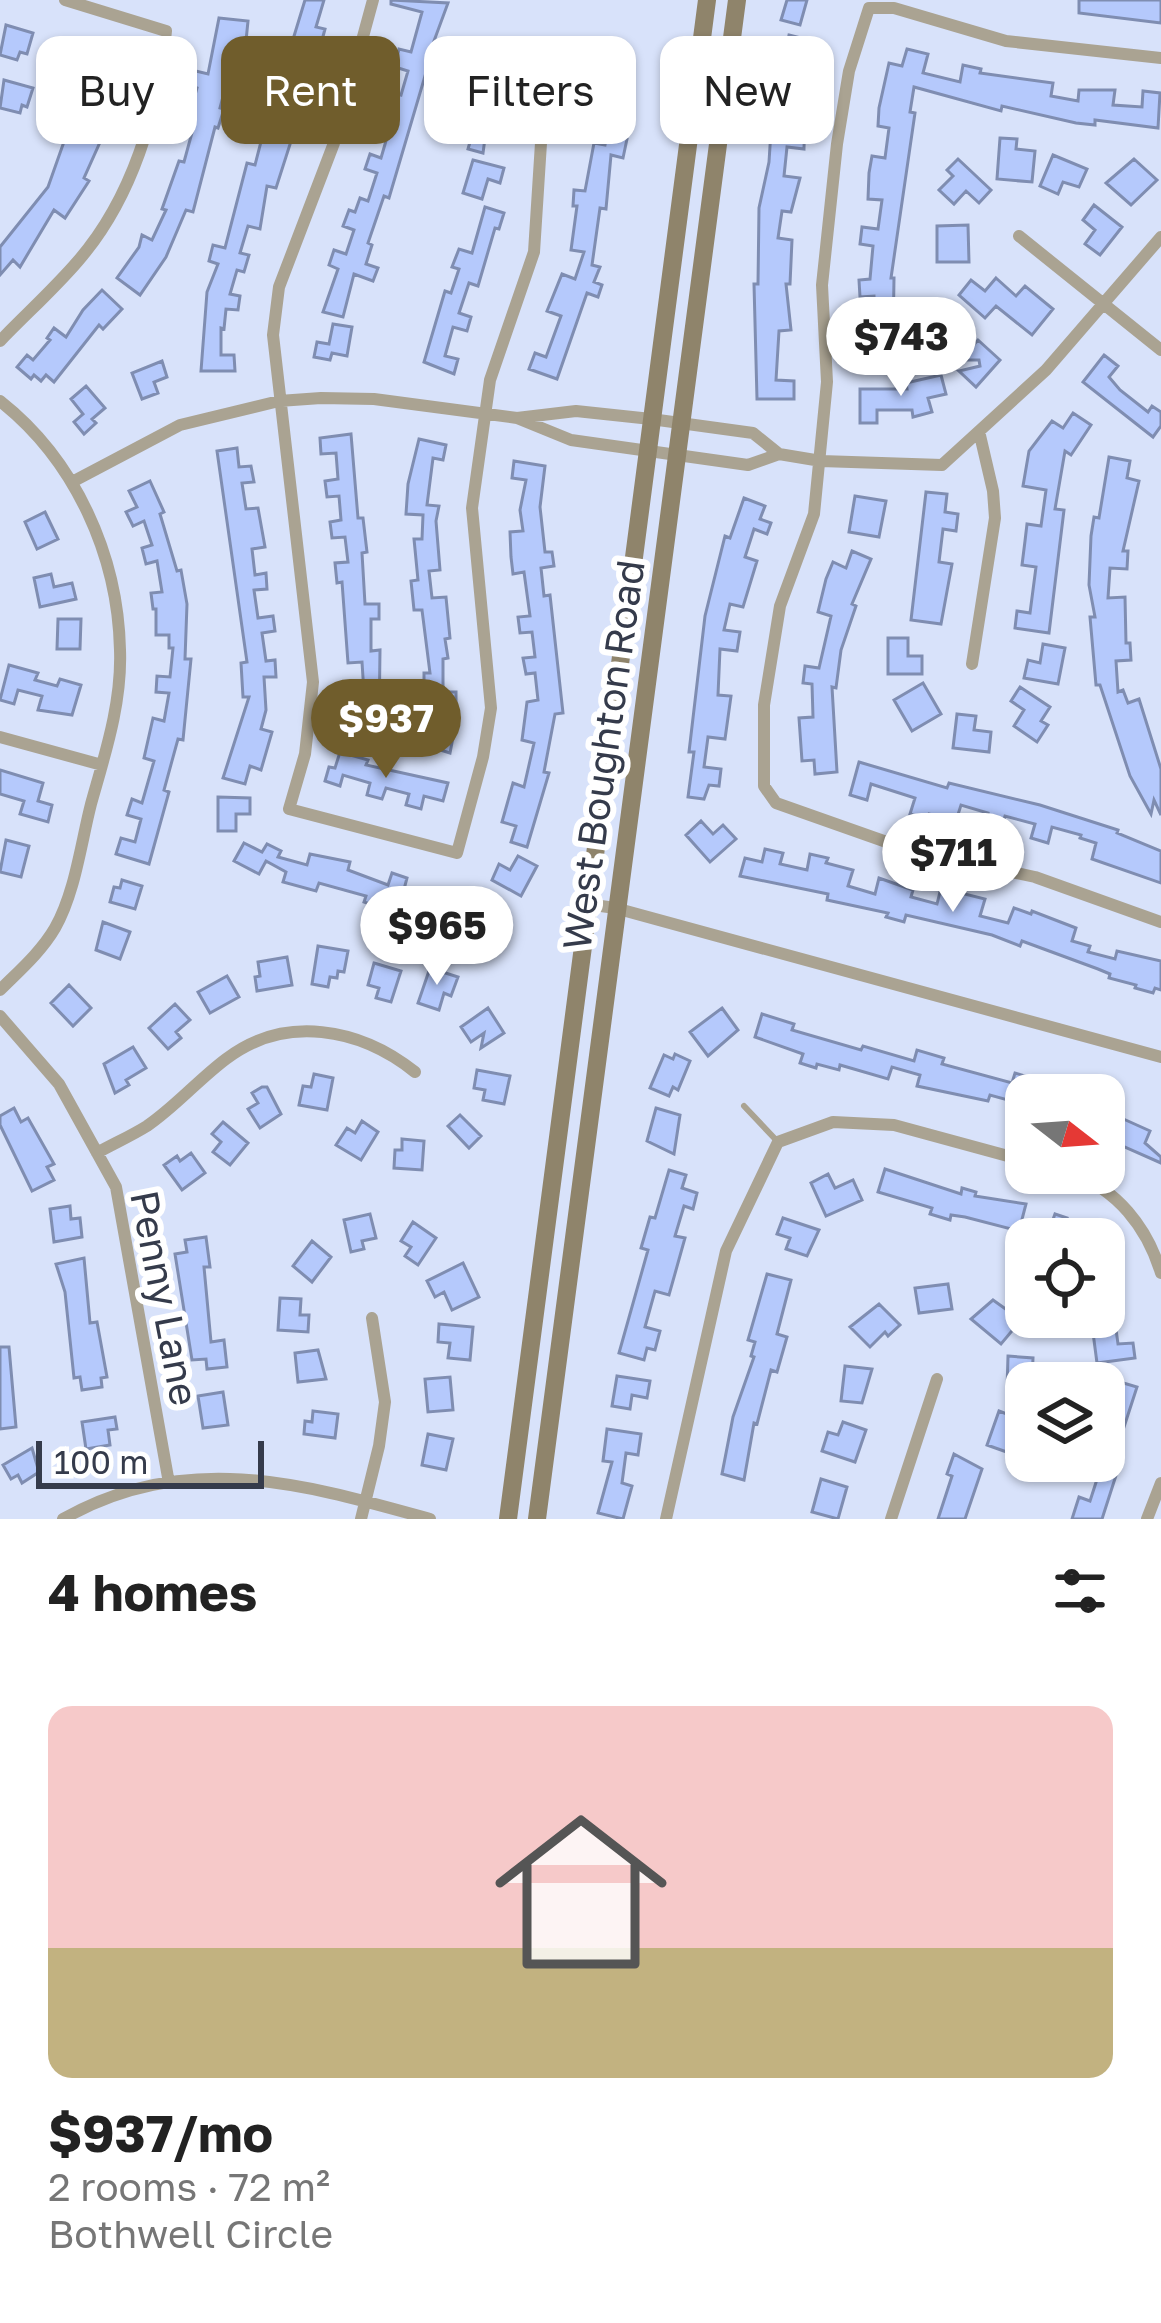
<!DOCTYPE html>
<html lang="en">
<head>
<meta charset="utf-8">
<style>
	:root { --surface:#fff; --page:#f2f2f2; --text:#222; --muted:#767676; --accent:#705d2c }
	body { margin:0; font-family:"Golos Text",sans-serif; background:var(--page); color:var(--text); height:100vh; display:flex; flex-direction:column; font-size:45px; white-space:nowrap }
	* { box-sizing:border-box; margin:0 }
	p { font-size:39px; color:var(--muted) }
	.icon { flex:none; width:66px; height:66px; fill:none; stroke:currentColor; stroke-width:2; stroke-linecap:round; stroke-linejoin:round }
	.map { position:relative; height:1519px; overflow:hidden }
	.sheet { display:flex; flex-direction:column; background:var(--surface); flex:1 }
	.sheet>* { flex:none }
	.top-card { position:absolute; left:36px; top:36px; width:1089px; height:108px; display:flex; gap:24px }
	.needle { width:78px; rotate:107deg }
	.controls { position:absolute; left:1005px; top:1074px; display:grid; gap:24px }
	.controls a { display:grid; place-items:center; width:120px; height:120px; border-radius:24px; background:var(--surface); box-shadow:0 3px 9px #0004; font-size:60px }
	.scale { position:absolute; left:36px; bottom:30px; width:228px; box-sizing:border-box; padding-left:12px; border:6px solid #353b4b; border-top:0; font-size:33px; line-height:42px; white-space:nowrap; color:#353b4b; -webkit-text-stroke:9px #fff; paint-order:stroke }
	.price { position:absolute; translate:-50% -102px; padding:0 27px; border-radius:42px; background:#fff; color:#222; font-size:39px; line-height:78px; filter:drop-shadow(0 3px 6px #0008) }
	.price::after { content:''; position:absolute; left:50%; top:72px; width:36px; height:27px; margin-left:-18px; background:inherit; clip-path:polygon(0 0,100% 0,50% 100%) }
	.price.selected { background:var(--accent); color:#fff }
	ul { padding:0; list-style:none }
	li { display:grid; align-content:center; gap:24px; height:636px; padding:0 48px }
	li span { display:grid; place-items:center; height:372px; border-radius:24px; color:#555 }
	li>.icon { margin-inline-start:auto }
	span .icon { width:216px; height:216px; fill:#fffc; stroke-width:1 }
	li b { font-size:51px }
	h2 { display:flex; justify-content:space-between; align-items:center; height:144px; padding:0 48px; font-size:51px }
	.tag { padding:0 42px; border-radius:24px; background:var(--surface); box-shadow:0 3px 9px #0004; font-size:42px; line-height:108px }
	.tag.selected { background:var(--accent); color:#fff }
	.map>svg:first-child { display:block }
</style>
</head>
<body>
<div class="map">
<svg width="1161" height="1519" viewBox="0 0 1161 1519">
	<rect width="100%" height="100%" fill="#d8e2fa"/>
	<!-- building -->
	<path fill="#b5c9fc" stroke="#7f8db1" stroke-width="3" d="M305,0H324L316,27L325,29L314,70L303,67L296,92L306,95L302,110L291,107L284,132L293,135L276,188L267,186L260,229L248,226L240,253L249,255L244,272L237,270L230,294L240,296L238,310L226,309L224,329L221,328V355H234L235,371H201L207,292L218,264L209,261L213,245L225,248L247,163L255,165L286,45L291,46Z
		M391,0L448,3L427,60L434,62L430,77L425,76L389,198L384,196L368,243L372,245L366,264L378,268L373,281L354,274L343,317L323,312L338,269L329,265L334,250L346,254L354,230L343,226L349,210L355,212L360,198L368,201L377,173L365,169L370,154L381,158L388,134L378,131L388,91L401,95L408,71L395,67L399,49L411,52L422,12L391,4Z
		M787,0H807L800,25L781,20Z
		M1079,0H1161V23L1079,13Z
		M219,18L248,21L246,41L241,40L240,49L236,48L220,108L224,109L218,128L215,127L193,212L186,210L166,257L140,295L117,278L139,247L142,235L152,240L166,210L162,209L179,161L184,162L193,129L186,127L197,88L192,86L196,71L208,74Z
		M6,25L33,33L27,54L20,52L17,60L0,55Z
		M789,35L809,40L805,58L819,61L809,105L805,104L804,149L787,147L784,176L800,178L791,212L782,211L778,238L792,240L790,284H786L791,330L779,331L776,380L794,381V399H757L754,284H758L759,208L769,162L773,99H777Z
		M59,40L131,59L123,88L104,83L105,77L80,70L78,76L59,71L60,64L53,62Z
		M907,49L928,54L923,73L960,82L963,65L981,69L980,73L1053,83L1051,96L1078,101L1079,90H1115L1113,105L1142,107L1143,91L1160,93L1158,128L1095,120V125L1076,123L1002,106L1001,111L914,87L910,112L915,113L891,278H894L893,342H898V361L863,362L862,326H876L874,296L860,297L859,280L870,279L873,246L860,244L862,227L878,229L882,200L868,199L869,173L872,156L885,158L889,128L878,126L879,108L889,63L902,66Z
		M544,53L573,58L569,77L551,74L549,88L533,85L535,70L541,71Z
		M508,58L529,83L503,104L483,80Z
		M599,72L615,100L586,114L579,102L591,95L584,81Z
		M4,80L33,88L27,107L22,105L20,113L0,108Z
		M78,102L101,108L95,129L105,131L84,178L89,181L65,218L54,210L20,267L13,260L0,275V247L48,187Z
		M470,111L488,116L483,153L468,149L470,142L462,140Z
		M607,135L627,139L623,158L611,155L606,209L600,208L592,265L600,267L594,282L602,285L598,297L587,293L557,379L529,369L535,353L546,357L561,316L547,311L562,274L575,279L584,252L571,250L577,206H573L574,190L585,191L594,143L605,145Z
		M1000,138L1017,139L1016,149L1035,151L1032,182L997,179Z
		M1053,155L1087,169L1079,187L1063,182L1058,194L1040,186Z
		M958,159L991,190L979,203L966,191L954,204L939,190L953,176L947,170Z
		M1134,159L1157,180L1131,205L1106,183Z
		M473,160L504,168L500,183L488,179L482,199L463,193Z
		M1094,205L1122,227L1100,255L1085,244L1095,230L1083,220Z
		M485,207L504,213L499,229L495,228L478,286L469,283L459,313L471,317L467,331L453,327L445,356L458,359L454,374L424,362L445,291L451,293L459,269L452,267L459,249L472,253Z
		M968,225L969,262H937V226Z
		M996,278L1016,296L1025,286L1053,309L1032,335L996,306L985,318L959,295L971,280L985,291Z
		M102,290L122,309L103,329L99,325L54,382L46,375L41,381L34,375L31,379L17,367L27,355L33,360L50,340L47,338L54,328L66,337L83,310Z
		M333,324L352,327L347,356L332,353L330,360L314,357L317,342L329,344Z
		M978,340L1000,360L976,387L959,371L980,366L979,360H960Z
		M1104,355L1118,366L1109,377L1120,390L1148,412L1152,406L1161,412V426L1153,437L1083,382Z
		M162,361L167,377L154,382L158,393L142,399L132,373Z
		M941,375L946,394L928,398L932,412L913,417L912,410H877V423H860V389H907L906,383Z
		M86,386L105,408L92,419L96,423L84,434L74,422L83,414L71,399Z
		M1073,413L1091,425L1071,455L1065,451L1055,509L1064,510L1049,633L1015,628L1017,611L1030,613L1036,567L1022,565L1025,541L1027,524L1041,526L1046,490L1023,486L1029,451L1052,421L1063,428Z
		M351,434L358,518H363L367,552L362,553L365,604H379V619H371V651L380,650L379,725H360V710H350L349,693H364L362,662L348,663L342,582L337,583L335,563L348,562L345,537L332,538L330,522L341,520L339,496L327,497L325,481L338,479L336,453L321,454L320,438Z
		M419,439L446,445L443,460L433,458L427,505L439,506L436,521L440,570L429,571L432,598L446,597L450,638L445,639L448,658L443,659V692H456V708H452L447,731L454,732L450,753L418,743L424,709V673H430L422,610H414L411,581L418,580L414,539H422L423,515L406,514L408,484Z
		M237,448L239,467L251,466L254,482L242,483L246,509L258,508L265,547L252,549L255,575L266,573L267,589L254,590L258,618L273,616L275,631L262,633L266,661L275,660L276,677H264L266,710L261,729L272,732L261,770L250,766L245,784L223,778L249,697H243L241,663L247,662L217,451Z
		M1109,457L1130,461L1127,478L1139,481L1123,551H1128L1127,569L1110,568L1108,598L1125,597L1126,643H1130L1131,660L1116,661L1118,692L1123,690L1128,703L1139,699L1161,769V815L1154,800L1151,814L1130,776L1100,685H1096L1090,617H1095L1089,585L1091,536L1094,517L1099,518Z
		M514,461L545,466L540,507L545,552H552L554,566L541,568L544,596L550,595L563,713L555,714L544,772L549,773L527,847L511,842L516,826L502,822L513,783L524,787L534,743L522,740L527,702L538,700L535,673L526,674L523,658L535,657L532,632L520,633L518,617L530,616L524,572L513,574L511,557L510,532L523,531L520,510L526,480L512,478Z
		M150,481L164,512L160,514L177,571L181,570L187,604L185,659H191L183,740L178,739L164,790L169,792L149,864L116,854L121,838L135,842L141,819L127,815L132,799L142,803L154,761L144,758L153,718L164,721L169,693L156,692L157,676L170,677L173,648H169V635H156V609H153L151,593L162,592L157,561L146,564L142,548L152,545L144,521L133,526L126,512L137,507L129,491Z
		M926,492L947,494L945,512L958,514L956,531L943,529L939,562L952,564L941,624L911,620Z
		M855,496L886,501L879,537L849,532Z
		M744,498L765,506L760,519L771,523L767,534L754,529L745,557L757,561L743,607L730,604L724,630L740,632L737,651L720,649L718,695L731,696L725,739L708,737L704,767L721,769L719,786L709,785L704,799L688,797L694,752H689L705,616L725,536L730,538Z
		M45,512L58,539L37,549L25,522Z
		M852,551L871,559L852,604L856,606L841,650L836,688L832,687L837,772L815,774L814,760L802,761L799,718L813,717L812,684L803,683L805,666L819,668L831,616L818,612L826,579L833,562L846,568Z
		M51,574L54,587L72,583L76,599L40,607L34,578Z
		M58,619H81L80,649H57Z
		M888,638H908V656H922V674H888Z
		M1043,644L1065,648L1058,684L1024,678L1028,660L1040,663Z
		M9,665L38,673L35,680L57,686L60,679L81,685L72,715L38,710L42,696L18,690L14,704L0,700Z
		M923,683L941,714L912,731L894,700Z
		M1020,687L1050,707L1041,721L1048,725L1037,742L1014,726L1024,710L1011,701Z
		M957,714L976,716L974,730L991,732L989,752L953,748Z
		M340,752L368,760L366,765L448,783L443,801L424,796L421,809L406,805L409,794L386,788L382,799L367,795L370,783L343,775L340,786L325,781L329,767L335,768Z
		M859,762L947,788L949,783L1040,805L1118,830L1117,833L1161,851V883L1092,859L1096,843L1080,838L1081,835L1052,827L1048,843L1031,838L1035,824L1005,816L1000,832L984,828L988,813L961,805L956,821L929,814L927,819L910,814L915,798L871,784L867,800L850,795Z
		M0,770L43,783L38,801L52,805L48,822L20,814L24,801L0,794Z
		M218,797L250,798V814H236V831H218Z
		M701,821L713,834L723,825L736,839L710,862L686,835Z
		M6,840L29,846L21,877L0,872Z
		M244,843L262,852L267,844L281,851L278,857L307,865L310,854L350,862L348,870L388,885L392,873L407,878L402,897L427,904L430,892L446,896L437,927L364,902L366,896L319,883L316,891L283,882L286,872L266,861L259,874L234,861Z
		M765,849L783,853L780,864L807,870L810,854L828,858L826,863L853,870L848,886L875,894L879,878L913,890L911,897L937,904L941,888L985,899L980,916L1008,923L1014,908L1031,914L1032,911L1076,928L1072,941L1090,946L1088,952L1115,959L1117,951L1161,961V990L1155,988L1153,993L1135,988L1136,985L1109,978L1110,974L1098,969L1022,941L1020,946L992,935L906,915L904,922L886,917L888,913L827,900L828,894L740,876L745,858L762,862Z
		M518,856L537,866L521,896L492,880L499,864L510,870Z
		M122,880L142,886L135,909L110,902L114,887L120,888Z
		M471,893L477,904L492,895L502,915L471,931L456,900Z
		M103,922L130,932L120,959L96,950Z
		M318,946L348,951L344,972L338,971L337,978L330,977L328,987L312,984Z
		M287,957L292,985L257,991L255,977L260,976L258,962Z
		M374,963L401,971L391,1002L376,998L379,988L368,985Z
		M430,968L458,977L451,996L444,993L439,1010L418,1003Z
		M227,976L239,997L210,1013L198,992Z
		M69,985L91,1008L73,1026L51,1003Z
		M175,1004L190,1020L176,1032L181,1038L168,1049L149,1028Z
		M488,1008L504,1033L481,1048L484,1033L471,1042L461,1027Z
		M722,1008L738,1030L708,1056L690,1032Z
		M762,1014L794,1024L792,1030L861,1050L863,1046L914,1061L917,1050L944,1058L942,1064L1012,1083L1015,1073L1048,1083L1045,1095H1026V1105L990,1095L988,1101L917,1086L920,1075L892,1067L888,1079L840,1065L839,1070L817,1064L816,1068L800,1063L803,1054L755,1037Z
		M133,1047L146,1068L126,1080L129,1085L115,1093L104,1064Z
		M675,1054L690,1061L678,1090L673,1087L669,1096L650,1088L664,1055L673,1059Z
		M477,1070L510,1076L504,1104L483,1100L485,1090L474,1088Z
		M314,1074L333,1078L327,1110L299,1105L303,1086L311,1087Z
		M262,1087H267L281,1114L260,1128L248,1109L258,1103L252,1093Z
		M14,1108L21,1122L28,1118L54,1164L47,1167L54,1180L32,1191L0,1125V1116Z
		M656,1108L680,1115L674,1154L647,1141Z
		M460,1115L481,1136L469,1148L448,1126Z
		M1119,1117L1150,1131L1145,1143L1161,1157V1163L1109,1140Z
		M362,1121L378,1132L361,1160L336,1145L347,1128L355,1133Z
		M223,1122L248,1143L230,1165L213,1152L221,1142L212,1134Z
		M402,1139L424,1141L422,1170L394,1168L395,1150H402Z
		M191,1153L205,1173L182,1190L164,1165L177,1156L180,1161Z
		M885,1169L961,1194L962,1188L976,1192L975,1196L1026,1204L1019,1231L965,1217L951,1215L950,1220L930,1214L932,1208L878,1192Z
		M669,1170L686,1175L682,1188L697,1193L693,1209L684,1206L675,1236L685,1238L669,1295L655,1291L645,1327L660,1331L655,1350L647,1348L644,1360L619,1353L648,1250L641,1248L650,1217L655,1218Z
		M828,1174L835,1188L853,1180L862,1200L826,1216L811,1183Z
		M70,1206L71,1219L80,1218L82,1237L54,1242L50,1209Z
		M370,1214L376,1238L362,1241L364,1249L351,1252L344,1220Z
		M1055,1214L1067,1218L1064,1227L1093,1239H1046Z
		M783,1218L819,1230L807,1256L786,1249L790,1238L777,1234Z
		M413,1222L436,1238L418,1265L405,1256L411,1247L401,1241Z
		M206,1237L210,1267H204L211,1342L224,1340L227,1367L207,1369L206,1359L192,1360L175,1254L187,1252L185,1240Z
		M312,1241L331,1257L312,1282L293,1266Z
		M1104,1255L1121,1292L1104,1300Z
		M84,1258L90,1323L97,1322L107,1377L101,1378L102,1387L82,1390L80,1377L74,1378L65,1292L56,1264Z
		M463,1263L479,1297L452,1310L444,1292L435,1297L427,1281Z
		M767,1274L791,1280L777,1334L787,1337L777,1372L771,1370L757,1424L754,1423L744,1480L722,1474L733,1417L754,1357L751,1356L755,1342L748,1340Z
		M948,1284L952,1309L919,1313L915,1288Z
		M280,1298L301,1299L300,1315H309L308,1332L278,1330Z
		M993,1300L1021,1320L1001,1344L971,1319Z
		M879,1304L900,1325L888,1336L885,1332L870,1347L850,1327Z
		M1115,1322L1118,1344L1133,1343L1135,1358L1097,1363L1092,1325Z
		M439,1324L473,1327L470,1360L448,1358L450,1343L438,1342Z
		M0,1347H9L16,1427L0,1429Z
		M318,1350L326,1379L298,1382L295,1353Z
		M1008,1356L1033,1358L1032,1383H1026V1390L1007,1389Z
		M845,1366L872,1369L862,1403L841,1401Z
		M617,1376L650,1381L647,1398L632,1395L630,1409L612,1406Z
		M450,1377L453,1410L428,1412L425,1379Z
		M1110,1379L1137,1387L1113,1461L1120,1463L1102,1519H1072L1079,1497L1090,1501L1100,1470L1079,1461H1104V1436L1109,1437L1117,1413L1106,1410Z
		M223,1392L228,1425L203,1428L198,1396Z
		M313,1411L338,1414L335,1438L304,1434L305,1421L312,1422Z
		M999,1411L1015,1417L1013,1422L1022,1426L1015,1455L987,1445Z
		M115,1417L117,1429L108,1430L110,1445L86,1449L82,1422Z
		M843,1422L866,1430L855,1462L822,1451L828,1432L838,1435Z
		M607,1429L641,1434L638,1455L626,1453L622,1483L632,1486L623,1519L598,1513L612,1462L603,1461Z
		M428,1434L453,1439L446,1470L422,1465Z
		M32,1448L39,1472L22,1483L18,1475L11,1479L3,1465Z
		M954,1454L982,1469L965,1519H938L952,1476L947,1474Z
		M821,1479L847,1487L838,1519L812,1512Z"/>
	<g fill="none" stroke-linecap="round" stroke-linejoin="round">
		<!-- service -->
		<path stroke="#aaa392" stroke-width="6" d="M744,1106L778,1142"/>
		<!-- minor -->
		<path stroke="#aaa392" stroke-width="12" d="M373,0L334,143L279,287L273,335L313,682L305,754L289,809L457,853L483,757L491,708L472,508L490,380L534,252L541,143
			M1161,58L1006,41L894,8H869L849,71L837,144L822,285L827,382L814,514L780,606L764,705V786L776,803L912,851L1035,877L1161,922
			M1019,236L1161,350
			M0,341C26,314 54,289 78,261C132,199 158,112 166,31L65,0
			M0,401C75,460 118,555 120,650C122,703 105,754 91,804C81,843 75,893 55,928C41,952 19,971 0,990
			M517,418L571,440L748,465L779,454L821,461L942,465L1046,370L1161,237
			M72,482L180,425L279,401L321,398L374,399L517,418L576,411L651,419L753,433L779,454
			M972,664L995,518L993,491L979,431
			M0,737L102,765
			M587,904L615,908L1161,1057
			M0,1016L59,1084L116,1187L169,1483
			M97,1153C113,1144 131,1136 147,1126C175,1107 198,1080 226,1059C285,1014 360,1028 415,1072
			M1071,1173C1117,1189 1147,1227 1161,1273
			M63,1519C186,1449 304,1484 430,1519
			M361,1519L379,1446L385,1402L372,1318
			M666,1519L726,1251L778,1142L833,1122L894,1125L1026,1161
			M891,1519L937,1379
			M1147,1519L1161,1483"/>
		<!-- secondary -->
		<path stroke="#8f846b" stroke-width="18" d="M508,1519L707,0
			M537,1519L737,0"/>
	</g>
	<g text-anchor="middle" dominant-baseline="central" stroke-width="12" stroke-linejoin="round" paint-order="stroke">
		<!-- street labels -->
		<g font-size="39" fill="#353b4b" stroke="#fff">
			<text transform="translate(603 755) rotate(-82)">West Boughton Road</text>
			<text transform="translate(165 1298) rotate(79)">Penny Lane</text>
		</g>
	</g>
</svg>
<div class="controls">
<a><svg class="needle" viewBox="-14 -14 28 28"><path d="M0-13l5 13h-10z" fill="#e53935"/><path d="M0 13l5-13h-10z" fill="#767676"/></svg></a>
<a><svg class="icon" aria-label="locate" viewBox="0 0 24 24"><circle cx="12" cy="12" r="6"/><path d="M12 2v4M12 18v4M2 12h4M18 12h4"/></svg></a>
<a><svg class="icon" aria-label="layers" viewBox="0 0 24 24"><path d="M12 4l9 5-9 5-9-5zM3 14l9 5 9-5"/></svg></a>
</div>
<div class="scale">100 m</div>
<b class="price" style="left:901px;top:399px">$743</b>
<b class="price selected" style="left:386px;top:781px">$937</b>
<b class="price" style="left:953px;top:915px">$711</b>
<b class="price" style="left:437px;top:988px">$965</b>
<div class="top-card">
<a class="tag">Buy</a>
<a class="tag selected">Rent</a>
<a class="tag">Filters</a>
<a class="tag">New</a>
</div>
</div>
<section class="sheet">
<h2>4 homes<svg class="icon" aria-label="filters" viewBox="0 0 24 24"><path d="M4 7h16M4 17h16"/><circle cx="9" cy="7" r="2"/><circle cx="15" cy="17" r="2"/></svg></h2>
<ul>
<li><span style="background:linear-gradient(#f6c9c9 65%,#c2b280 0)"><svg class="icon" aria-label="home" viewBox="0 0 24 24"><path d="M3 11l9-7 9 7M6 9v11h12V9"/></svg></span><div><b>$937/mo</b><p>2 rooms · 72 m²</p><p>Bothwell Circle</p></div></li>
</ul>
</section>
</body>
</html>
